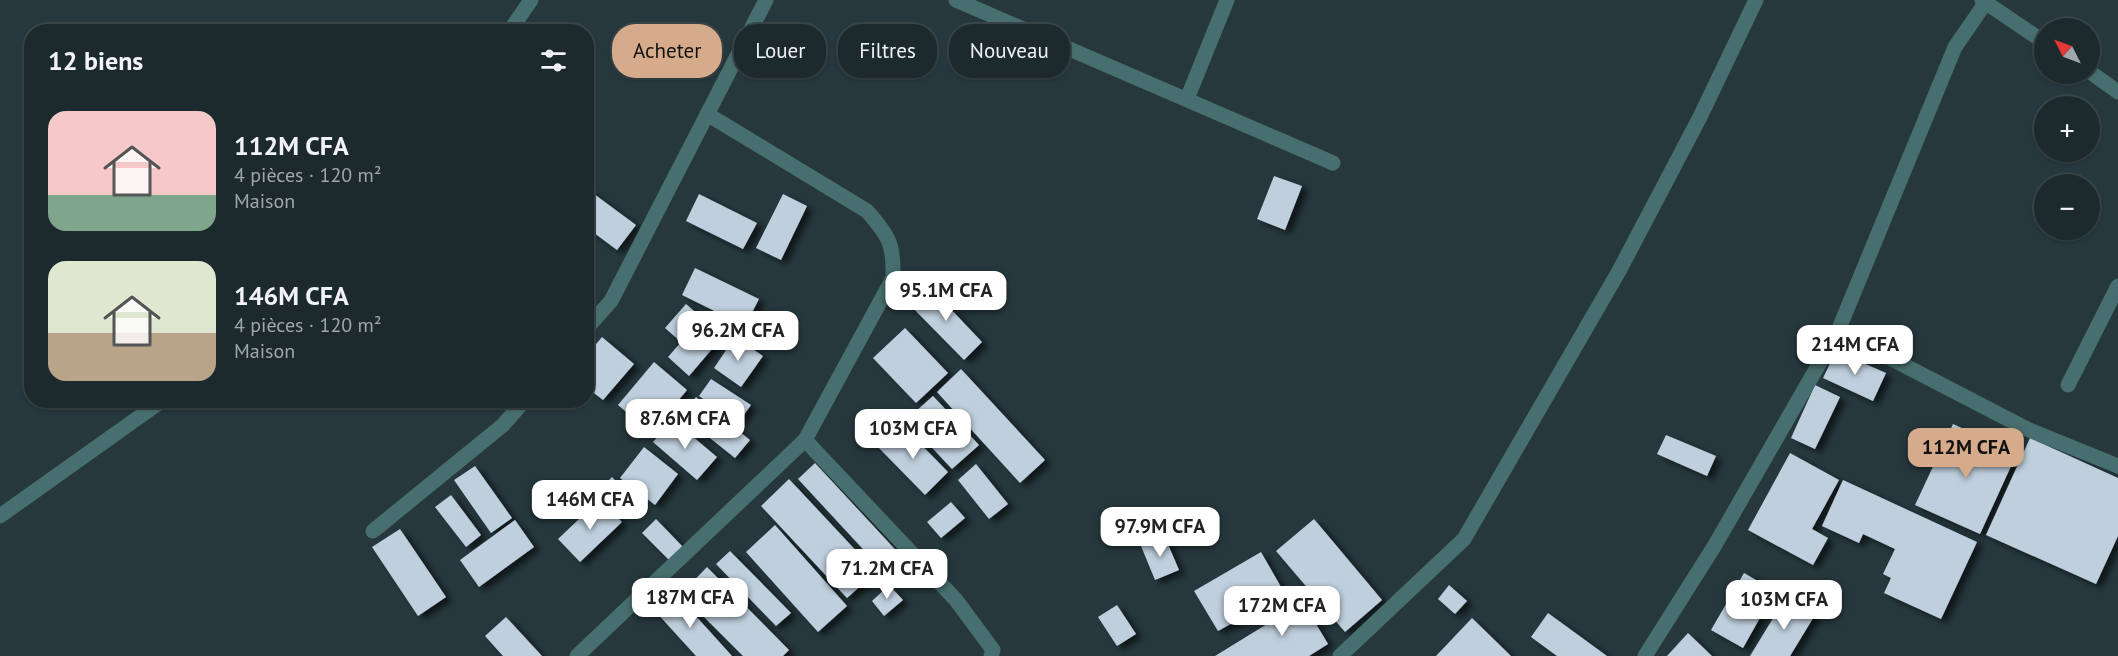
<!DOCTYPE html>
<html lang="fr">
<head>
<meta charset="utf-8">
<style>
	:root { --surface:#1c2a2e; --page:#29363a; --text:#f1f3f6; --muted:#a0a7aa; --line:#3a464a; --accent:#d6ab8b }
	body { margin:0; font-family:"PT Sans",sans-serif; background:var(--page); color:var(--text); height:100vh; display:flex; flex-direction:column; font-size:22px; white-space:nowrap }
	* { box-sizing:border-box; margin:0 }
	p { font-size:20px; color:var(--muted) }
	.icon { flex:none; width:33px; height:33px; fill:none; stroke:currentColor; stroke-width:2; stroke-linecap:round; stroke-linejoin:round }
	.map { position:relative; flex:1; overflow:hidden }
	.sheet { position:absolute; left:24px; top:24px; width:570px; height:384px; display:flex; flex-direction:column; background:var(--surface); border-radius:24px; box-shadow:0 2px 4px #0004,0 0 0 2px var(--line) }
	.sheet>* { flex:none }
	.top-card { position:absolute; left:612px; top:24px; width:570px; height:54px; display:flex; gap:12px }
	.needle { width:39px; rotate:312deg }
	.tools { position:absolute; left:2034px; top:18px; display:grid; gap:12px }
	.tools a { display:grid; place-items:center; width:66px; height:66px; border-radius:50%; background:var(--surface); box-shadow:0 2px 4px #0004,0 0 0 2px var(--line); font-size:30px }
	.price { position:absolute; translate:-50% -51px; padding:0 14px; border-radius:12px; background:#fff; color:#222; font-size:20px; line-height:39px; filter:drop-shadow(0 2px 3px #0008) }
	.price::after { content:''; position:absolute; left:50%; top:36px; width:18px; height:14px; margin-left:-9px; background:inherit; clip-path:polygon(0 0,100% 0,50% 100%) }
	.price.active { background:var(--accent); color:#111 }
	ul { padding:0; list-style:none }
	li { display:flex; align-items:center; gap:18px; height:150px; padding:0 24px }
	li span { display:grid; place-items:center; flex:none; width:168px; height:120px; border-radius:18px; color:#555 }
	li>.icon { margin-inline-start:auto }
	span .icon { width:72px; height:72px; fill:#fffc; stroke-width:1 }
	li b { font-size:26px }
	h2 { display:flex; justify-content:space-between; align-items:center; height:72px; padding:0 24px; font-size:26px }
	.chip { padding:0 21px; border-radius:24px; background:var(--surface); box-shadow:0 2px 4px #0004,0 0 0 2px var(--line); font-size:21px; line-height:54px }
	.chip.active { background:var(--accent); color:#111 }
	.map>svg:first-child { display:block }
</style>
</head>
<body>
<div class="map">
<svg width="2118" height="656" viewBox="0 0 2118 656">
	<defs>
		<filter id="shadow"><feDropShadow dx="6" dy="4" stdDeviation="3" flood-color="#0009"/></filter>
	</defs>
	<rect width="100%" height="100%" fill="#26383e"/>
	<!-- building -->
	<path fill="#bfcfdd" filter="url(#shadow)" d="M1274,176L1302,186L1285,230L1257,219Z
		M586,188L636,225L617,250L586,227Z
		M699,194L757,223L743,249L686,221Z
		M783,194L807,206L781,260L756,248Z
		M695,268L759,299L745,326L682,295Z
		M928,285L982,342L964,360L909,304Z
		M686,304L723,336L689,376L668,357L681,342L665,328Z
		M905,328L948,373L916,403L873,358Z
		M602,337L634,364L603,400L586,387V356Z
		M735,337L763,356L741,387L714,368Z
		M1836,351L1886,373L1873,401L1823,378Z
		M654,362L687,390L651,433L618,405Z
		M961,369L1045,460L1020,483L937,392Z
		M711,379L751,405L738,423L699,396Z
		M1815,385L1840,397L1815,449L1791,438Z
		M933,396L979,445L952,469L906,420Z
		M696,397L750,440L735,458L681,415Z
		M673,420L717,457L697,480L653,442Z
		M901,424L948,472L925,495L878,447Z
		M1953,424L2017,453L1980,534L1915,505Z
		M1666,435L1716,456L1707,476L1657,454Z
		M2030,438L2118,478V536L2096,584L1986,535Z
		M644,447L678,474L655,505L620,478Z
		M1790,453L1839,480L1812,529L1828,538L1813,565L1748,530Z
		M815,463L904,559L887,575L798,479Z
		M976,464L1008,504L989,519L958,480Z
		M475,466L512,518L491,533L454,480Z
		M612,477L634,500L619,514L598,491Z
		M789,479L876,572L847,598L761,506Z
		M1843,480L1977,542L1941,619L1884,593L1891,578L1883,574L1895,549L1863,534L1859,543L1822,526Z
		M451,495L481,535L466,547L435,507Z
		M600,499L622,522L580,562L558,539Z
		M951,502L965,518L941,538L927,522Z
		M656,519L683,547L669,560L642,533Z
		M1314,519L1382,600L1345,632L1276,551Z
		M515,520L534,547L479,587L460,560Z
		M775,525L847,606L818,632L746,552Z
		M400,529L446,597L418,616L372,547Z
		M1164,535L1179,570L1155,580L1141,546Z
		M730,551L791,613L776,626L716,564Z
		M1261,552L1285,594L1218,631L1194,591Z
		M707,567L789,650L783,656H743L681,594Z
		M1744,573L1775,591L1743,648L1711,630Z
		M889,585L903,600L884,616L872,601Z
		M1449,585L1467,601L1455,614L1438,599Z
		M675,593L732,656H696L655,611Z
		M1786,597L1815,615L1790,656H1750Z
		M1303,602L1328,644L1309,656H1215Z
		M1117,605L1136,634L1117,646L1098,617Z
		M1548,613L1607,656H1557L1531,637Z
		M506,617L542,656H503L485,636Z
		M1472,618L1511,656H1436Z
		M1688,633L1712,656H1667Z"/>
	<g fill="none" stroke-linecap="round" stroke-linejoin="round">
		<!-- minor -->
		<path stroke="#486f6f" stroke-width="15" d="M956,0L1333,163
			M1982,0L2044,42
			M509,32L531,0
			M2090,72L2118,92
			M1187,99L1227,0
			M586,329L611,301L766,0
			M1838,331L2027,429L2118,466
			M2068,385L2118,286
			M805,440L956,600L993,650L991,656
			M0,516L163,400
			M373,531L503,425L525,400
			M577,656L805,440L893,278C894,244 889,236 867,211L707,114
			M1340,656L1464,539L1619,271L1700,117L1756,0
			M1645,656L1715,545L1838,331L1955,47L1986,2"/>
	</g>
</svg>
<div class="tools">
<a><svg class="needle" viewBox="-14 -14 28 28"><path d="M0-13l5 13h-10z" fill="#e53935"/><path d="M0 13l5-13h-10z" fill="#a0a7aa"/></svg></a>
<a>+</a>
<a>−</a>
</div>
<b class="price" style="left:946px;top:322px">95.1M CFA</b>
<b class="price" style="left:738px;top:362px">96.2M CFA</b>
<b class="price" style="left:1855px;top:376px">214M CFA</b>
<b class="price" style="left:685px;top:450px">87.6M CFA</b>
<b class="price" style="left:913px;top:460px">103M CFA</b>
<b class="price active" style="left:1966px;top:479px">112M CFA</b>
<b class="price" style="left:590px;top:531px">146M CFA</b>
<b class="price" style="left:1160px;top:558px">97.9M CFA</b>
<b class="price" style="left:887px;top:600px">71.2M CFA</b>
<b class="price" style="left:690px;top:629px">187M CFA</b>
<b class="price" style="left:1784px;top:631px">103M CFA</b>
<b class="price" style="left:1282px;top:637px">172M CFA</b>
<div class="top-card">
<a class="chip active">Acheter</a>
<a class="chip">Louer</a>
<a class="chip">Filtres</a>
<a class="chip">Nouveau</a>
</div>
<section class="sheet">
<h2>12 biens<svg class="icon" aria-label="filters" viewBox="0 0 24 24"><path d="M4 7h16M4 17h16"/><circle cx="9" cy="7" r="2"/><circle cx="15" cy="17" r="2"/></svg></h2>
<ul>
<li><span style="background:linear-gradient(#f6c9c9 70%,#7fa58c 0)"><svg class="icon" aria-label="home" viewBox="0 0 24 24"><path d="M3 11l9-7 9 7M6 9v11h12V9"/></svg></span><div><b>112M CFA</b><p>4 pièces · 120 m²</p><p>Maison</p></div></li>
<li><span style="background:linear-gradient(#dfe7d0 60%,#b9a48a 0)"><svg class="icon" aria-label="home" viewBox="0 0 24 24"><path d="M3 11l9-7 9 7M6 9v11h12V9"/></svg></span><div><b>146M CFA</b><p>4 pièces · 120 m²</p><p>Maison</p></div></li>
</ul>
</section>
</div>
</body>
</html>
